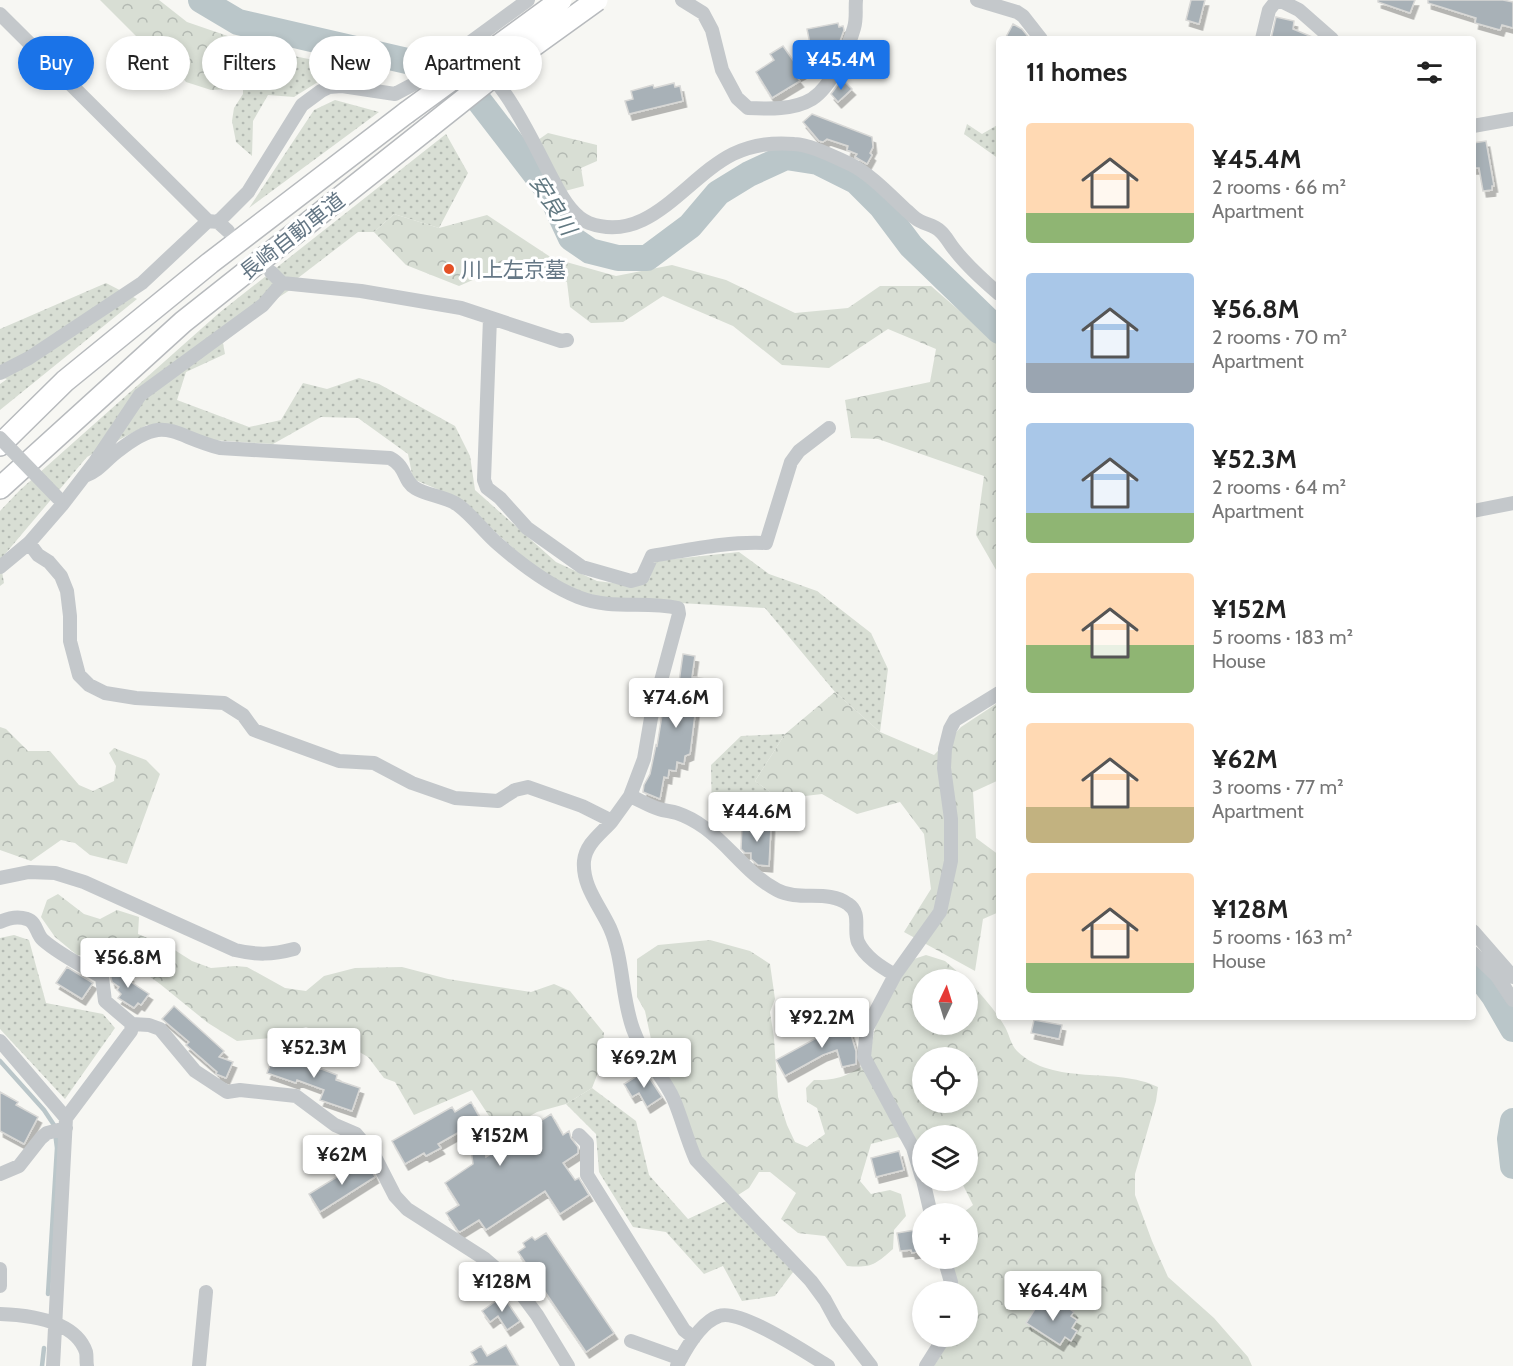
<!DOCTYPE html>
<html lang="en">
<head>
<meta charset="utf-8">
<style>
	:root { --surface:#fff; --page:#f6f6f6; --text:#222; --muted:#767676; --accent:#1a73e8 }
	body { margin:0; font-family:Cabin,"Noto Sans JP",sans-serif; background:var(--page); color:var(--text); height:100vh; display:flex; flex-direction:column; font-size:22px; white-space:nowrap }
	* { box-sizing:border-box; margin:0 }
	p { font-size:20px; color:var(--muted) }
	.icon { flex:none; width:33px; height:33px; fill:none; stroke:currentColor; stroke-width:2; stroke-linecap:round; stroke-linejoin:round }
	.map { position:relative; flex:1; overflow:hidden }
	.details { position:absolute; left:996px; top:36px; width:480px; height:984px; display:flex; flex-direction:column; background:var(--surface); border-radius:6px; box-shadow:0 3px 9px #0003 }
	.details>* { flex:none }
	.banner { position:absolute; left:18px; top:36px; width:570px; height:54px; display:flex; gap:12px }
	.needle { width:39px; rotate:4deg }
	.controls { position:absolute; left:912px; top:969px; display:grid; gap:12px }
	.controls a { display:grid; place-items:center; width:66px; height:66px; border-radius:50%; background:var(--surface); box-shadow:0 3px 9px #0003; font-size:30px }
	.price { position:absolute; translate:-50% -51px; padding:0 14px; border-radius:6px; background:#fff; color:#222; font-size:20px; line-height:39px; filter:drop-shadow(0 2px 3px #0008) }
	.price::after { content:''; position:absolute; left:50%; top:36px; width:18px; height:14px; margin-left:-9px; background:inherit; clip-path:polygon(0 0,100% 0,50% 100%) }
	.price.current { background:var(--accent); color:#fff }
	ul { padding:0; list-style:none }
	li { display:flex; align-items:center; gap:18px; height:150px; padding:0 30px }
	li span { display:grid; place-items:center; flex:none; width:168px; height:120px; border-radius:6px; color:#555 }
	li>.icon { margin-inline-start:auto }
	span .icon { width:72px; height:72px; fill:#fffc; stroke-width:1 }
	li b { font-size:26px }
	h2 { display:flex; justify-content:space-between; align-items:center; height:72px; padding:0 30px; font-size:26px }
	.pill { padding:0 21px; border-radius:27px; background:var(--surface); box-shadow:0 3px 9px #0003; font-size:21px; line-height:54px }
	.pill.current { background:var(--accent); color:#fff }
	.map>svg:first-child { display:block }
</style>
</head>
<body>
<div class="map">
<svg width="1513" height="1366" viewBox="0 0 1513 1366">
	<defs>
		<pattern id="grass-dots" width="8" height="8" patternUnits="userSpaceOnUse" patternTransform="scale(1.5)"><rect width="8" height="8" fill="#d8ded4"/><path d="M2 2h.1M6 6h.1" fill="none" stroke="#b3b9b2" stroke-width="1.8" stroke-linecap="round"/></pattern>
		<pattern id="forest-crowns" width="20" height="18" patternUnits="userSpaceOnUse" patternTransform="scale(1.5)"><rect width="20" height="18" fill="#d8ded4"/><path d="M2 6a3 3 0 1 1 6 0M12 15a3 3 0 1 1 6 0" fill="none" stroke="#b3b9b2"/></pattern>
		<filter id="shadow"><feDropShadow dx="3.5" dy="6" stdDeviation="0" flood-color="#0004"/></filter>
	</defs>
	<rect width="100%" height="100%" fill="#f7f7f3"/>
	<!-- grass -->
	<path fill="url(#grass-dots)" d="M274,52L373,72L368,80L329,75L294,97L268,95L253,121L252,156L236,142L232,121L234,108L243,94V88Z
		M335,100L379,112L249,208L314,110Z
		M967,124L982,134L999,124V159L964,134Z
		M446,134L468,173L439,228L394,214L374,232H358L298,278L290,290L276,299L223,343L225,354L186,372L177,400L249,427L281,420L303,383L327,389L359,378L379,384L455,426L470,456L475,490L556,562L597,581L637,586L650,578L655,561L739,552L769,574L817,591L871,633L888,669L880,732L835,692L765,608L613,599L579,592L540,572L456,497L413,479L408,454L358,418L321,417L273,444L212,440L166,425H147L87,457L0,560L4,583L0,586V511L20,490L219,313Z
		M106,283L137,299L0,410V384L7,379L0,377V329Z
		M785,734L755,781L780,799L779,821L712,819L711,765L741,736Z
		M14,935L29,940L46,1003L103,1014L115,1028L65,1099L0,1029V938Z
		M592,1088L636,1121L649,1175L688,1219L735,1197L800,1263L775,1296L742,1301L723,1266L704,1274L666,1232L633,1227L599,1172L596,1134L566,1104Z"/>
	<!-- forest -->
	<path fill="url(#forest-crowns)" fill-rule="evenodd" d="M100,0H159L187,22L274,52L243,88L211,90L186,82L171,62L153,53Z
		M548,133L597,145V161L581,168L584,186L565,191L538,140Z
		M394,214L439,228L487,215L552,258L616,276L672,265L726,280L795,313L848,308L880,286H931L999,345V575L976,535L984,476L878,439L851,438L845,400L930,382L936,349L888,329L829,368L782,365L733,326L663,296L623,322L591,323L570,307L567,282L512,263L459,286L406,265L374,232Z
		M835,692L880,732L934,755L961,727L999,702V780L973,792L976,838L999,855V912L983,919L975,971L904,932L931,889L924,834L900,802L857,814L822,794L780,799L755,781L785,734Z
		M0,727L6,729L28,751H50L79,785L93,791L114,781L116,766L109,753L114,748L146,760L160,774L127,864L90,855L75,843L61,840L31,861L0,850Z
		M58,894L84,914L100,919L117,910L139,917L138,934L173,949L192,961L211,968L235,966L247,967L285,988L306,991L324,976L355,968L402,967L448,979L531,992L554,984L570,991L604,1033L601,1065L592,1088L566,1104L537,1112L514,1125L491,1119L472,1090L414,1115L395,1082L384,1078L368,1057L344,1043L306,1027L271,1038L237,1041L208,1023L160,984L131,963L109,955H77L55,937L41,917L47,900Z
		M710,940L750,951L770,964L775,999L770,1012L774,1038L778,1097L787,1125L795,1142L807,1147L825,1134L817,1108L807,1102L806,1088L814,1080C839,1081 851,1074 871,1060L870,1052L876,1024L899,981L914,959L926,955L945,961L967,980H922V1024H968V980C981,995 995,1009 1005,1027C1009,1034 1011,1045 1017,1051C1054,1087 1115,1066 1158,1087L1156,1101L1135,1174V1195L1152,1241L1168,1277L1214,1318L1248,1357L1252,1366H934L952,1337L968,1336V1292L958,1291L952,1259L968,1258V1214L946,1213L964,1212L973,1205L961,1181L968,1180V1136H922V1157L898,1137L871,1144L860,1181L871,1194L890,1190L901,1194L906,1216L894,1230L893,1249C875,1265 871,1268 847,1266L825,1236L798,1233L781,1219L796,1193L770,1172H759L749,1188L735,1197L701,1160L665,1068L655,1058L645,1011L637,997V959L658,945ZM922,1058H968V1102H922Z"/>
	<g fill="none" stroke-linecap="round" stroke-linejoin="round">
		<!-- stream -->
		<path stroke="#bac6c9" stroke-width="4.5" d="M0,1061L44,1110L54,1125L57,1148L48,1294
			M42,1366L44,1348"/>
		<!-- river -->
		<path stroke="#bac6c9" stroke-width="26" d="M201,0L238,22L420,64L460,76L550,193L571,238L590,251L618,258H647L690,226L718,193L749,174L786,157L818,162L856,181L881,206L911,246L999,331
			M1473,968L1494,996L1513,1029
			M1513,1121L1510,1139L1513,1166"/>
	</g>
	<!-- building -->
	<path fill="#a8b1b7" stroke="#d8d8d6" stroke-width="1.5" filter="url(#shadow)" d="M1191,0H1205L1199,24L1186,20Z
		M1378,0H1415L1410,13L1378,2Z
		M1428,0H1503L1513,2V28L1502,25L1500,30L1475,23L1476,18L1428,3Z
		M1276,17L1294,21L1293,29L1317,39H1271Z
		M838,23L839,27L843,26L844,30L839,44L834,45V48L824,50L823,47L811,49L807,29Z
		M1013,24L1022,29L1030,39H1005Z
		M783,46L802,73L796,76L800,81L772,98L756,72L774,60L770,54Z
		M842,79L852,89L838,102L831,94Z
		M674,83L675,87L680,86L683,101L629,114L625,101L633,99L631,91L653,85L654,88Z
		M812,114L872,137L873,147L870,153L872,155L867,164L855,157L857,154L847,150L848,146L827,139L823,142L819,141L803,122Z
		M1486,141L1494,186H1492V190L1483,191L1479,168H1473V143Z
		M683,654L695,656L692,677L705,679L702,699H697L690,754L685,756L684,764L677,762L676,771L669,770L668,778L664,777L660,799L643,792L644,785L650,774L656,745L657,746L663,709L675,710Z
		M742,825L771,826L769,866L758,865L751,859V853H745L741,849Z
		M116,966L130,976L128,980L149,994L141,1005L138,1003L134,1008L118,998L121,994L117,990L119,987L112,982L110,974Z
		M67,967L93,983L82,999L56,983Z
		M174,1006L224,1051L219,1057L233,1062L226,1078L216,1074L217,1072L186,1045L189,1042L162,1019Z
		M1034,1020L1062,1025L1059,1039L1031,1033Z
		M835,1022L836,1026L848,1025L856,1051V1064L842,1067L837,1050L823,1055L785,1076L776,1060L824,1034L821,1028Z
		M281,1044L296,1049L291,1061L318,1071L319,1068L337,1075L336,1080L360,1088L352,1111L320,1100L324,1090L297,1080L296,1083L267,1073L274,1055L277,1056Z
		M645,1071L662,1097L647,1107L639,1093L632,1097L624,1084Z
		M0,1092L18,1102L16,1105L38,1117L24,1144L0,1131Z
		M471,1102L481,1120L486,1157L551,1114L563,1135L569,1131L571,1138L578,1147V1153L563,1163L575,1180L579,1178L589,1195L560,1214L545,1191L486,1230L479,1220L460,1232L458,1231L446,1213L459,1205L445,1183L473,1164L468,1127L438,1144L441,1148L426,1156L424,1153L405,1164L392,1141L452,1107L455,1112Z
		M899,1151L904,1170L876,1177L871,1158Z
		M366,1159L375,1177L320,1212L309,1194Z
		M921,1229L922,1251L912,1253L911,1250L900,1251L897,1233Z
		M546,1233L614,1333L586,1352L518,1252L525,1247L523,1243L532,1237L535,1240Z
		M503,1296L520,1321L507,1330L498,1316L490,1322L482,1311Z
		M1040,1301L1057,1311L1062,1304L1074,1312L1071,1316L1077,1320L1072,1328L1077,1331L1071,1341L1065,1337L1060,1345L1026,1323Z
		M506,1345L518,1366H470L477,1362L471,1352L481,1346L487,1356Z"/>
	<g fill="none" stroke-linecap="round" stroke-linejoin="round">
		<defs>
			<path id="highway" d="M0,445L65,381L210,263L406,113
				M0,488L183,322L428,128"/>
		</defs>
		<!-- highway casing -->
		<use href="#highway" stroke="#b7babd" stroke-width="24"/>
		<!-- minor -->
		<path stroke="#c4c8cb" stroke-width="14" d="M682,0L703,13L712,30L722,70L737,98L748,108C768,109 794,110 812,99C831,87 848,49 854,28C857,18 855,9 856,0
			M977,0L1017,12L1023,16L1041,39
			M1279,0L1299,10L1332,39
			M0,14L208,221L218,222L228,231
			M1262,39L1269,10L1277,0
			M455,52C500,62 533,144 554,182C561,196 573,217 589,223C649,245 685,178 733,154C752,145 773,142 794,144C812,145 834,157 850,164C869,173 890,195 906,210C911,214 915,219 920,221C927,225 934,225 940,231C946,236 949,243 954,249C967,266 983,280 999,294
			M1473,126L1513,119
			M218,222L248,192L302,105L321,91L329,87L342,86L395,94L412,85L528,0
			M282,283L361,291L461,308L561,341L567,340
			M490,318L484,480L487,488L500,498L527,528L582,567L631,581L642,578L652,556C689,550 728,541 766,543L791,462L799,451L829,428
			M0,373L29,358L142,283L208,221
			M1473,511L1513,503
			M29,543L38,555L49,562L61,576L67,591L70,616V641L79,675L89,685L105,693L136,698L224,703L243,715L254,730L339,761L374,763L412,783L455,798L498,801L515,790L528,787L582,806L612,821L630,796L644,759L651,718L679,614L678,608C645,601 611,610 578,597C548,585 522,565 498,544C484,532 473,516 458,505C445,496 428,496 415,488C403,481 407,467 390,458L220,448C170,435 166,413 118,451C106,460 99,471 85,476
			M0,567L29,543L62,505L95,462L140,395L263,305L282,283L271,272
			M630,796C640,800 649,806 659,809C665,811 671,811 677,813C686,816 697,822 705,828C731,847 748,875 777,890C799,902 828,889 848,904C862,913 853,930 858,942C865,957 881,967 895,975
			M612,821C602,833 586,843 584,861C582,886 600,906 610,928C624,960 621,996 633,1029C642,1056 663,1075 674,1100C682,1119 687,1140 696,1160L811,1281L825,1300L837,1322L871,1366
			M0,878L29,872L55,873L84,882L235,950C256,955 272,955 294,949
			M0,922C8,918 18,916 27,919C37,922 36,934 43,940C60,955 83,966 102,977L105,1001L132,1024L149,1025L160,1029L195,1071L227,1092L240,1090L296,1096L335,1125L356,1134L374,1155L395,1196L407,1209L485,1259L514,1284L537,1315L568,1366
			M1473,931L1513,977
			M1473,953L1497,976L1513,1000
			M0,1041L66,1118L53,1366
			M66,1118L131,1031L132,1024
			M579,1135L587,1143V1175L684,1330L694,1338
			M0,1174L19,1166L41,1138L47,1133L66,1128
			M922,1178L913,1148L864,1057L867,1028L895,975L940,912L951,861V819L944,768L945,749L950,729L955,720L999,693
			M923,1180L931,1214
			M944,1258L951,1282V1292
			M0,1269V1286
			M0,1314C28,1315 75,1320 86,1352C87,1356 86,1362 87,1366
			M631,1341L681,1359
			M199,1366L206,1292
			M677,1366C685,1350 701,1322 719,1316C740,1308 808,1354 828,1366
			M926,1366L945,1336"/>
		<!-- highway -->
		<use href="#highway" stroke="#fff" stroke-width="21"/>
		<defs>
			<path id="highway-bridge" d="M406,113L561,0
				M428,128L515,59L597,0"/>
		</defs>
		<!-- highway-bridge casing -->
		<use href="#highway-bridge" stroke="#b7babd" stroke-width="24" stroke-linecap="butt"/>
		<!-- minor-bridge -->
		<path stroke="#c4c8cb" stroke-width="14" d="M0,438L58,498"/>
		<!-- highway-bridge -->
		<use href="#highway-bridge" stroke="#fff" stroke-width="21"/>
	</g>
	<!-- markers -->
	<circle fill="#e45126" stroke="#fff" stroke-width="2" cx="449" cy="269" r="6"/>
	<g text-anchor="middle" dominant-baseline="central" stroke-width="6" stroke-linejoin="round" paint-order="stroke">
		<!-- street labels -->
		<g font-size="21" fill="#657785" stroke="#fff">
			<text transform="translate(292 236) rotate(-38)">長崎自動車道</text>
		</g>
		<!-- poi labels -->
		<g font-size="21" fill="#657785" stroke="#fff" text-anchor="start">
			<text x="461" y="269">川上左京墓</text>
		</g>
		<!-- water labels -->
		<g font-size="22" font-style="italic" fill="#617881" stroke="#fff">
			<text transform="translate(553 205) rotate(58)">安良川</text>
		</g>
	</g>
</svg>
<div class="controls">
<a><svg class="needle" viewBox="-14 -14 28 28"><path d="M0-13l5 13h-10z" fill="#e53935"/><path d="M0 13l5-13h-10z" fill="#767676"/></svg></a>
<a><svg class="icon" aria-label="locate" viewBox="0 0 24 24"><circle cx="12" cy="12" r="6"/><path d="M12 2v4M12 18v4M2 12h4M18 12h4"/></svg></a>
<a><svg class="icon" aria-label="layers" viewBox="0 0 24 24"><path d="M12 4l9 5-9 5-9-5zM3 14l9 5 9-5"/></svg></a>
<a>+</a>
<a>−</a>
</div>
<b class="price current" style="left:841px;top:91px">¥45.4M</b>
<b class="price" style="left:676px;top:729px">¥74.6M</b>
<b class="price" style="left:757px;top:843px">¥44.6M</b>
<b class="price" style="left:128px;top:989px">¥56.8M</b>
<b class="price" style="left:822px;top:1049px">¥92.2M</b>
<b class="price" style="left:314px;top:1079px">¥52.3M</b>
<b class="price" style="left:644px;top:1089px">¥69.2M</b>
<b class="price" style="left:500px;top:1167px">¥152M</b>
<b class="price" style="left:342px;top:1186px">¥62M</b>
<b class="price" style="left:502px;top:1313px">¥128M</b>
<b class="price" style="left:1053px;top:1322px">¥64.4M</b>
<div class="banner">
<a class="pill current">Buy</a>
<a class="pill">Rent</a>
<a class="pill">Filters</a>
<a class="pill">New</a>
<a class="pill">Apartment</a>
</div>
<section class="details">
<h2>11 homes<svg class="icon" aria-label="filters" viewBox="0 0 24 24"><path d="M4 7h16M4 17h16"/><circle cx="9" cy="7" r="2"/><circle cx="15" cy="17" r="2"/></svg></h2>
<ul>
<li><span style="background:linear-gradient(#ffd9b3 75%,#8fb573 0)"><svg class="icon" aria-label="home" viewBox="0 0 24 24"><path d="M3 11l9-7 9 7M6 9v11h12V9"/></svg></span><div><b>¥45.4M</b><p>2 rooms · 66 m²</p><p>Apartment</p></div></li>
<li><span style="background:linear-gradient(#a9c7e8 75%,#9aa5b1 0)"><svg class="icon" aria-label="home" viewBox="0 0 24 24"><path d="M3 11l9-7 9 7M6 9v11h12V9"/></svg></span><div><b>¥56.8M</b><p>2 rooms · 70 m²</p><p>Apartment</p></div></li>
<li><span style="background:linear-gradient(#a9c7e8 75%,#8fb573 0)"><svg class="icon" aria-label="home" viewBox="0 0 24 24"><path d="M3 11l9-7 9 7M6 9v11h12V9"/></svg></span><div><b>¥52.3M</b><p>2 rooms · 64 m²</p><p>Apartment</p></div></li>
<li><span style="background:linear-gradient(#ffd9b3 60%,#8fb573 0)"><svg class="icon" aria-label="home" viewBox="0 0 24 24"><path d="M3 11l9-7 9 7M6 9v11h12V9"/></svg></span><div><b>¥152M</b><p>5 rooms · 183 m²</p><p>House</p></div></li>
<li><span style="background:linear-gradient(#ffd9b3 70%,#c2b280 0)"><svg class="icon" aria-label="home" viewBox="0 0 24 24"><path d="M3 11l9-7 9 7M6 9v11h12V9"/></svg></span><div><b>¥62M</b><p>3 rooms · 77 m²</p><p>Apartment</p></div></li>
<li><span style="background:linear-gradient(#ffd9b3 75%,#8fb573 0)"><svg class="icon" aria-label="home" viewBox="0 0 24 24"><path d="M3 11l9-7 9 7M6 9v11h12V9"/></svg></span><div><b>¥128M</b><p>5 rooms · 163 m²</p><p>House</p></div></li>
</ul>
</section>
</div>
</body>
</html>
